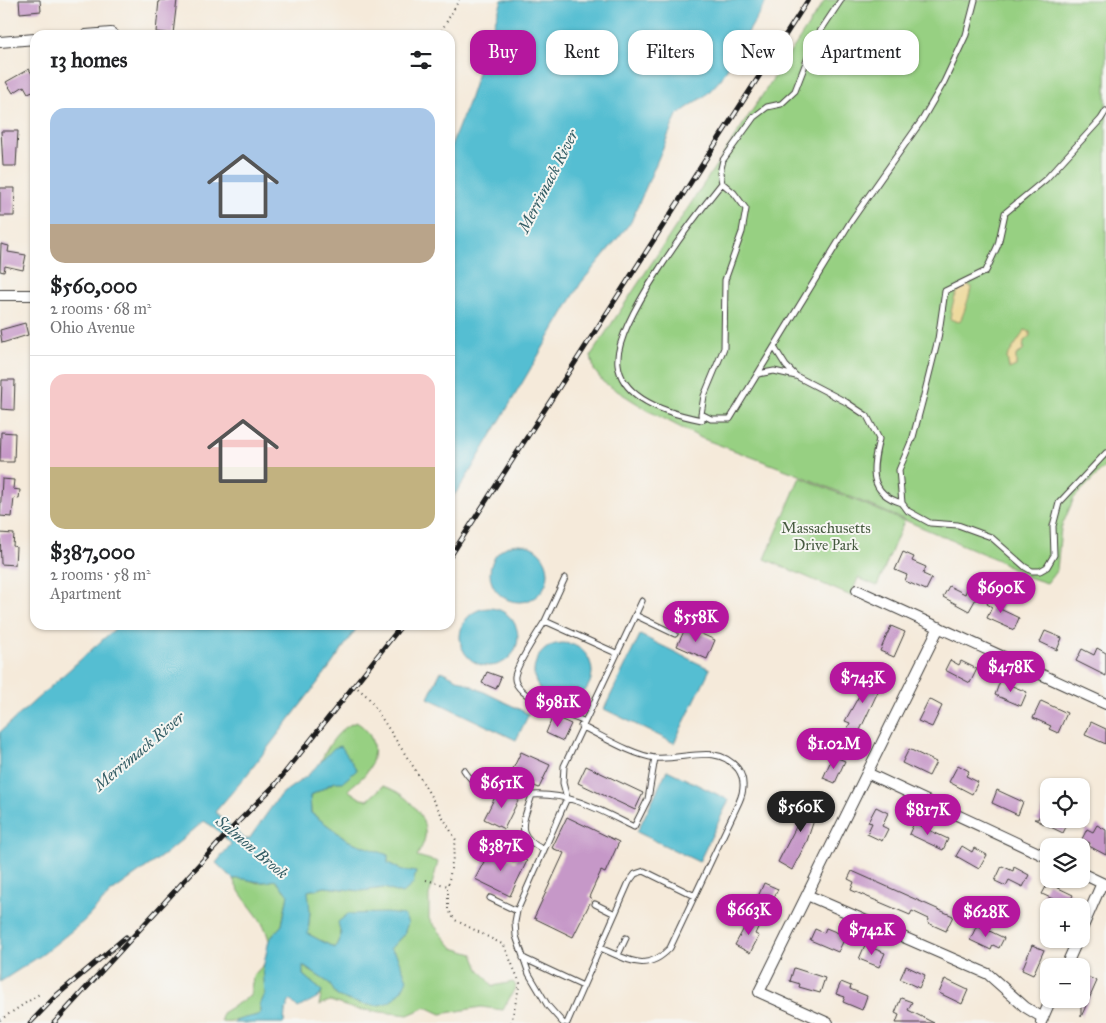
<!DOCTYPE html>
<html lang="en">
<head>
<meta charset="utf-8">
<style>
	:root { --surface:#fff; --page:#f2f2f2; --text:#202124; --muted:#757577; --line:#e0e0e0; --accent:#b5179e }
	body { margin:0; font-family:"IM FELL Great Primer",serif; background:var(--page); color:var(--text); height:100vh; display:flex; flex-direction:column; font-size:19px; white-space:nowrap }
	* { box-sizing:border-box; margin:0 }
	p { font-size:16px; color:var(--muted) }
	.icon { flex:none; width:28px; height:28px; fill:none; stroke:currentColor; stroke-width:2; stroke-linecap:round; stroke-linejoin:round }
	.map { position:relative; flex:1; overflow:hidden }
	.side { position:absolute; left:30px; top:30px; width:425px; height:600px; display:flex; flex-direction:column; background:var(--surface); border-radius:15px; box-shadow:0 1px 4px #0004 }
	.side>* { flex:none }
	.hud { position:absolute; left:470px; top:30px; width:475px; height:45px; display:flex; gap:10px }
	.fabs { position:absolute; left:1040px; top:778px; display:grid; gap:10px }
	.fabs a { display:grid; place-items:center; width:50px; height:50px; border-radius:10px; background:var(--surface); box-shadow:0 1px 4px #0004; font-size:25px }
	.price { position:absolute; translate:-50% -42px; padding:0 11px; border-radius:18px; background:var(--accent); color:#fff; font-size:16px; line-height:32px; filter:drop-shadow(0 1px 2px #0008) }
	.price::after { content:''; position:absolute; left:50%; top:30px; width:15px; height:11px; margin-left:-8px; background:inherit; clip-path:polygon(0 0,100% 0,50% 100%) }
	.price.current { background:#222; color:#fff }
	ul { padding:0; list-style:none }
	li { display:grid; align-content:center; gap:10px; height:265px; padding:0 20px }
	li+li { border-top:1px solid var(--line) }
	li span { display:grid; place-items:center; height:155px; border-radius:15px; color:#555 }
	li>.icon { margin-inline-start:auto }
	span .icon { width:90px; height:90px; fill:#fffc; stroke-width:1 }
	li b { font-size:21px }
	h2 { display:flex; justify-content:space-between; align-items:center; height:60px; padding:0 20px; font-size:21px }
	.tag { padding:0 18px; border-radius:15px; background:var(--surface); box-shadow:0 1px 4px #0004; font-size:18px; line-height:45px }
	.tag.current { background:var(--accent); color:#fff }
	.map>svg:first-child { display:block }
</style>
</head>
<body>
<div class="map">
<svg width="1106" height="1023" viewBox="0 0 1106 1023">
	<rect width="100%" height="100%" fill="#f6f6f2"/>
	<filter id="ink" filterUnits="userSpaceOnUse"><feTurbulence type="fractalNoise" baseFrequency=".02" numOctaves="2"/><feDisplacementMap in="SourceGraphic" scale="10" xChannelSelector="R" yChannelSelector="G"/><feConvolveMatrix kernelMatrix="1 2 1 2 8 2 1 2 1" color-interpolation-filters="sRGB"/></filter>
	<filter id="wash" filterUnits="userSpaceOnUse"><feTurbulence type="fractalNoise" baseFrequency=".0096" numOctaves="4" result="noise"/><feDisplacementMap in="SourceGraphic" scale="20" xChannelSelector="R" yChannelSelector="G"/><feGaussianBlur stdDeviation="1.12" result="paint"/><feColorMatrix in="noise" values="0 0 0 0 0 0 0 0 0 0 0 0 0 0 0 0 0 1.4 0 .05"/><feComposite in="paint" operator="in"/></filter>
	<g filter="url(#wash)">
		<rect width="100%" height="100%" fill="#f5eada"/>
		<!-- green -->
		<path fill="#97d082" stroke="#5a764f" d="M825,0H1106V466L1074,498L1061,528L1057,570L1047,583L1028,577L998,560L797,474L701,438L649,411L603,382L594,370L591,355Z
			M800,477L904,521L877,586L858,578L851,596L765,559Z
			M356,722C375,732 379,756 366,773C361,780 353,784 348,790L361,799L368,800L383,786C403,791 428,814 425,837C424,844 420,850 417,856L438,862L429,896V919L453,948L473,954L479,969L493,986L513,982L516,986L503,1010L481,1007L441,1014L426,1007L408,1015L354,1009L330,1001L319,1005L322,991L303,975L302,966L330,983L337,996L400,966L396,954L390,949L404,934L341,935L335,948L308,934L310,911L307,891L325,887L361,891L384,888L402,894L416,873L402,870L388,863L387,855L349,841L311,813L310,796L335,782L334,748L320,763C328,745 339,728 356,722Z
			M243,878L258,883L275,880L288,894L282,925L269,940C263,915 241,901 233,879Z
			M265,963V995L260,1005V1014C251,1018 229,1023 221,1021L222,1013L250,996L253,976Z"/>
		<!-- sand -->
		<path fill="#eeda9e" stroke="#857b5d" d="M966,284L971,287C971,292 962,320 959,322L950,319C952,307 954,290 966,284Z
			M1025,330L1030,332V336L1024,341L1023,351L1016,355V366L1009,369L1007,357Z"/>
		<!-- water -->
		<path fill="#55bed2" stroke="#386d77" d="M502,0H767L721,79L706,95L677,115L631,222L581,283L465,480L450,501V148L468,103Z
			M490 573a29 29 0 1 1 58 0a29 29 0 1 1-58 0Z
			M460 637a29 29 0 1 1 58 0a29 29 0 1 1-58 0Z
			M119,625H359L329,668L246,776L215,812L245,839H249L280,795L307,776L334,748L341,746L357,770L343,782H334L310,796L311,813L349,841L388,855V863L402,870L416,872L413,884L402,894L384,888L361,891L325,887L308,891L310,911L308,934L335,948L341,935L338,922L348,914L386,913L404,915L408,923L404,934L390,949L396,954L407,979C393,1015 366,1007 337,996L329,983L303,966V975L322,991L320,996L298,1008L290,1000L285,1012L284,1023H233C240,1017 251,1018 260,1014V1005L265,994L263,968L269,940L282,925L288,894L275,880C256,886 251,877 233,879L216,863L231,844L215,828L204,821L165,854L110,893L84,921L43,954L0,982V732Z
			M640,635L710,669L674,743L604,709Z
			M534 672a29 29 0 1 1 58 0a29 29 0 1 1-58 0Z
			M441,671L529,714L516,740L428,698Z
			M667,770L729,800L699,862L637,832Z"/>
		<g id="blocks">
			<!-- building -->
			<path fill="#c698c8" d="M19,0H40L41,11L20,13Z
				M159,0H177L173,34L156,32Z
				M29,69L35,79V90L28,93L24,86L13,93L6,82Z
				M1,131H18L16,166H3Z
				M0,188H15L14,216H0Z
				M1,244L9,246L8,252L26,255L23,270L5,266L4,272L0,271Z
				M25,323L28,335L2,343L0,330Z
				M2,380H15L14,410L1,409Z
				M1,432L15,433L14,462H0Z
				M2,479L14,480L13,489L20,490L19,499L14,498L12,517L0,516Z
				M0,533L14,534L13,546L16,547L15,565L1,564Z
				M903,552L914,557L912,561L926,567L923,574L932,578L926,590L905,581L907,575L895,570Z
				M949,586L965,594L967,589L978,595L969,611L943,597Z
				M991,595L1004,601L1000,609L1019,618L1014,630L987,618L992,607L987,604Z
				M891,626L905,632L894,657L880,651Z
				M686,627L715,640L707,659L677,646Z
				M1045,631L1062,638L1057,650L1040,642Z
				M1097,648L1106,653V676L1076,661L1082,649L1094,655Z
				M950,660L959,665L961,661L977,669L970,683L945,670Z
				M869,665L881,671L877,680L882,683L854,743L843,738L850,723L845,721L865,685L861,683Z
				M487,672L501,677L496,689L482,683Z
				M1000,681L1027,692L1021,706L995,695Z
				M929,699L942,706L932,727L918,721Z
				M1041,701L1067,713L1058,733L1049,729L1051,726L1033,718Z
				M553,716L571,724L563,741L546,733Z
				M1091,722L1106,729V744L1085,735Z
				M909,749L936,762L929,776L902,763Z
				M521,752L550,765L539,788L510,775Z
				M833,756L845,761L835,783L823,778Z
				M958,765L969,771L966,776L978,782L972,794L949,782Z
				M586,766L643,793L635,810L578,783Z
				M499,789L519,799L504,829L484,819Z
				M997,790L1023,802L1018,815L992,803Z
				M1049,797V819H1070L1063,833L1034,819H1038Z
				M811,798L825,804L818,821L814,820L807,841L792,870L778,862L797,825L794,824L799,812L804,814Z
				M876,807L888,813L882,826L888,829L882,841L867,834L872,823L868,822Z
				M567,817L619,842L605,873L601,871L589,897L592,899L573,937L534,918L564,853L552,848Z
				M914,823L948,839L943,850L909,834Z
				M1097,825L1106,830V855L1089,846L1090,843L1082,839L1087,829L1093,832Z
				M962,846L972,852L974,848L987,855L979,869L956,856Z
				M490,850L515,862L518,856L527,861L510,896L475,879Z
				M1002,866L1013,871L1014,867L1029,875L1023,887L1009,880L1006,886L995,881Z
				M852,871L953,916L946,931L928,923L929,919L912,911L910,915L851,890L854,882L848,879Z
				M764,883L778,889L769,908L756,901Z
				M1048,883L1073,895L1068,906L1042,894Z
				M750,917L760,923L755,934L759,936L750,953L735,945Z
				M977,925L1004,938L999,948L993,945L991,950L970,940Z
				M826,928L846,936L838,952L810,940L815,929L824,933Z
				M865,945L885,953L879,967L859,959Z
				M1032,945L1044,950L1033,975L1022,970Z
				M906,966L925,975L919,988L900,979Z
				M794,968L825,978L820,993L799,987L800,984L790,981Z
				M1081,974L1097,981L1081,1017Z
				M945,979L968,990L962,1004L939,993Z
				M841,982L851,986L850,989L867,996L862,1010L843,1002L845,997L836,994Z
				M901,998L912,1002L908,1010L934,1023H896L899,1015L895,1013Z"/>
		</g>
	</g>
	<g filter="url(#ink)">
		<use href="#blocks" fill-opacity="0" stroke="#3d3b38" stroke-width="1"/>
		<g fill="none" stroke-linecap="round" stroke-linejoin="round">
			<defs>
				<path id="service" d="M1106,111L1101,119L1046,179L1005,213L998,245L986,271L945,291L938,339L923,399L913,437L899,470L902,503L908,511L930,523L958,525L991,537L1025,567L1032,571H1040L1047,567L1054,555L1053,526L1059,503L1106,453
					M722,183L720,173L723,160L754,117L767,107L781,104L795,91L815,39L841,0
					M774,347L786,366L795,375
					M758,374L774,371L796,376L846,402L867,416L879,439C872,468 867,493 902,503
					M701,414L702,420C671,414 622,400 618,364C613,324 696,215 722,183L734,193L746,209L742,232L725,280L724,348L704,396L701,414L711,419H730L851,221L922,120L944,82L966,35L975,0
					M635,615L675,634
					M545,621L565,578
					M583,721C567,714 512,697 515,676C517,664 538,632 545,621L616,653
					M581,726C602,736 632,755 655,758C683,761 717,742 738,769C745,779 744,791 739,802L670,948C646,974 628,959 600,948
					M464,770C481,797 492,778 510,784C517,786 525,792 532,795
					M544,850C514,835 523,823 532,795C572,793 599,810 634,827L648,799L655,758
					M505,851L511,841L524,833
					M490,898L517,911
					M595,904L615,914
					M618,955L626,938
					M523,958L583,986
					M563,1023L548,1006L529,974L516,936L515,922L517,911L567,798L563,783L564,766L642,601
					M567,1023L629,882L635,874L644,871L695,896"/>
				<path id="minor" d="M86,35L111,33L114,35
					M0,42L35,39
					M0,295H35
					M857,590L1106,704
					M867,773L1049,858
					M1081,873L1106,885
					M807,895L988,974L1025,1007L1043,1018
					M1081,931L1102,883
					M1066,966L1078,939
					M1041,1022L1051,999
					M828,1023L759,992L939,627"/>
			</defs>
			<!-- service casing -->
			<use href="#service" stroke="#3d3b38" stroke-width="7"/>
			<!-- minor casing -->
			<use href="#minor" stroke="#3d3b38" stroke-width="12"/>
			<!-- path -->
			<path stroke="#3d3b38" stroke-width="2" stroke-dasharray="1 4" stroke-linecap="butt" d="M439,35L459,0
				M354,685L368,697L418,774L456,840L448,886V909L455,920L504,945L520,983L511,1023
				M426,880L448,886
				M0,1020L41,993"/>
			<!-- service -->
			<use href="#service" stroke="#fff" stroke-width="5"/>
			<!-- minor -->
			<use href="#minor" stroke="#fff" stroke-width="10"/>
			<defs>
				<path id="rail" d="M450,557L808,0
					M30,1023L57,995L126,937
					M54,1023L238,822L275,785L402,625"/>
			</defs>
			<!-- rail casing -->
			<use href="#rail" stroke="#1c1c1c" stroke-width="5"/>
			<!-- rail -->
			<use href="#rail" stroke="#f6f6f2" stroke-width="3" stroke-dasharray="9" stroke-linecap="butt"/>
		</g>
	</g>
	<g text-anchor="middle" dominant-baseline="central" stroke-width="4" stroke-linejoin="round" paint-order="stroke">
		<!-- park labels -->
		<g font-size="15" fill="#475b40" stroke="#f6f6f2">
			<text x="826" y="528">Massachusetts<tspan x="826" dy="17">Drive Park</tspan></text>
		</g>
		<!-- water labels -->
		<g font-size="16" font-style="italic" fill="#335d65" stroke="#f6f6f2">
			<text transform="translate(548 181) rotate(-63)">Merrimack River</text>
			<text transform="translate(139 751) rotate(-40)">Merrimack River</text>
			<text transform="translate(252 847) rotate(40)">Salmon Brook</text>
		</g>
	</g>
</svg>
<div class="fabs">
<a><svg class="icon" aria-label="locate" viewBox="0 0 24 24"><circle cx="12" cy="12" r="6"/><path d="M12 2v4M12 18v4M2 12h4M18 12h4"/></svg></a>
<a><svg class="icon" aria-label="layers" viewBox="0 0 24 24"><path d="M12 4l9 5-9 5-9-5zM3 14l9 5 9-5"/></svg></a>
<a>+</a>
<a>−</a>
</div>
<b class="price" style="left:1001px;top:614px">$690K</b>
<b class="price" style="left:696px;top:643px">$558K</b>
<b class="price" style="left:1011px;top:693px">$478K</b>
<b class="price" style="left:863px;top:704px">$743K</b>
<b class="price" style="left:558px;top:728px">$981K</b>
<b class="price" style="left:834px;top:770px">$1.02M</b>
<b class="price" style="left:502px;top:809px">$651K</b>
<b class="price current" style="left:801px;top:833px">$560K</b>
<b class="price" style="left:928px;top:836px">$817K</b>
<b class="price" style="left:501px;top:872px">$387K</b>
<b class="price" style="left:749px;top:936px">$663K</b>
<b class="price" style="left:986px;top:938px">$628K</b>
<b class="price" style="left:872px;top:956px">$742K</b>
<div class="hud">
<a class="tag current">Buy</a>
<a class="tag">Rent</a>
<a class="tag">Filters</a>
<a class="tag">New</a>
<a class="tag">Apartment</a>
</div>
<section class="side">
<h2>13 homes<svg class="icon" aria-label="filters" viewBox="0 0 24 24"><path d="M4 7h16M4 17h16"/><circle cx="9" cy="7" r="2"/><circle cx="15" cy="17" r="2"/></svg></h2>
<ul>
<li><span style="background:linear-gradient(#a9c7e8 75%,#b9a48a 0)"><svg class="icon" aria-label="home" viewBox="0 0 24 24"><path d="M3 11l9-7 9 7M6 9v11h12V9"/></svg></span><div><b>$560,000</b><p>2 rooms · 68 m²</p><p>Ohio Avenue</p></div></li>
<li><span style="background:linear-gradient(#f6c9c9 60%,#c2b280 0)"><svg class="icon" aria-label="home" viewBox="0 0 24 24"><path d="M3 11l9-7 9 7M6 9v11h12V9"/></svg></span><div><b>$387,000</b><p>2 rooms · 58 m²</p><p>Apartment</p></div></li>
</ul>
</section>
</div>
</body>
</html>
